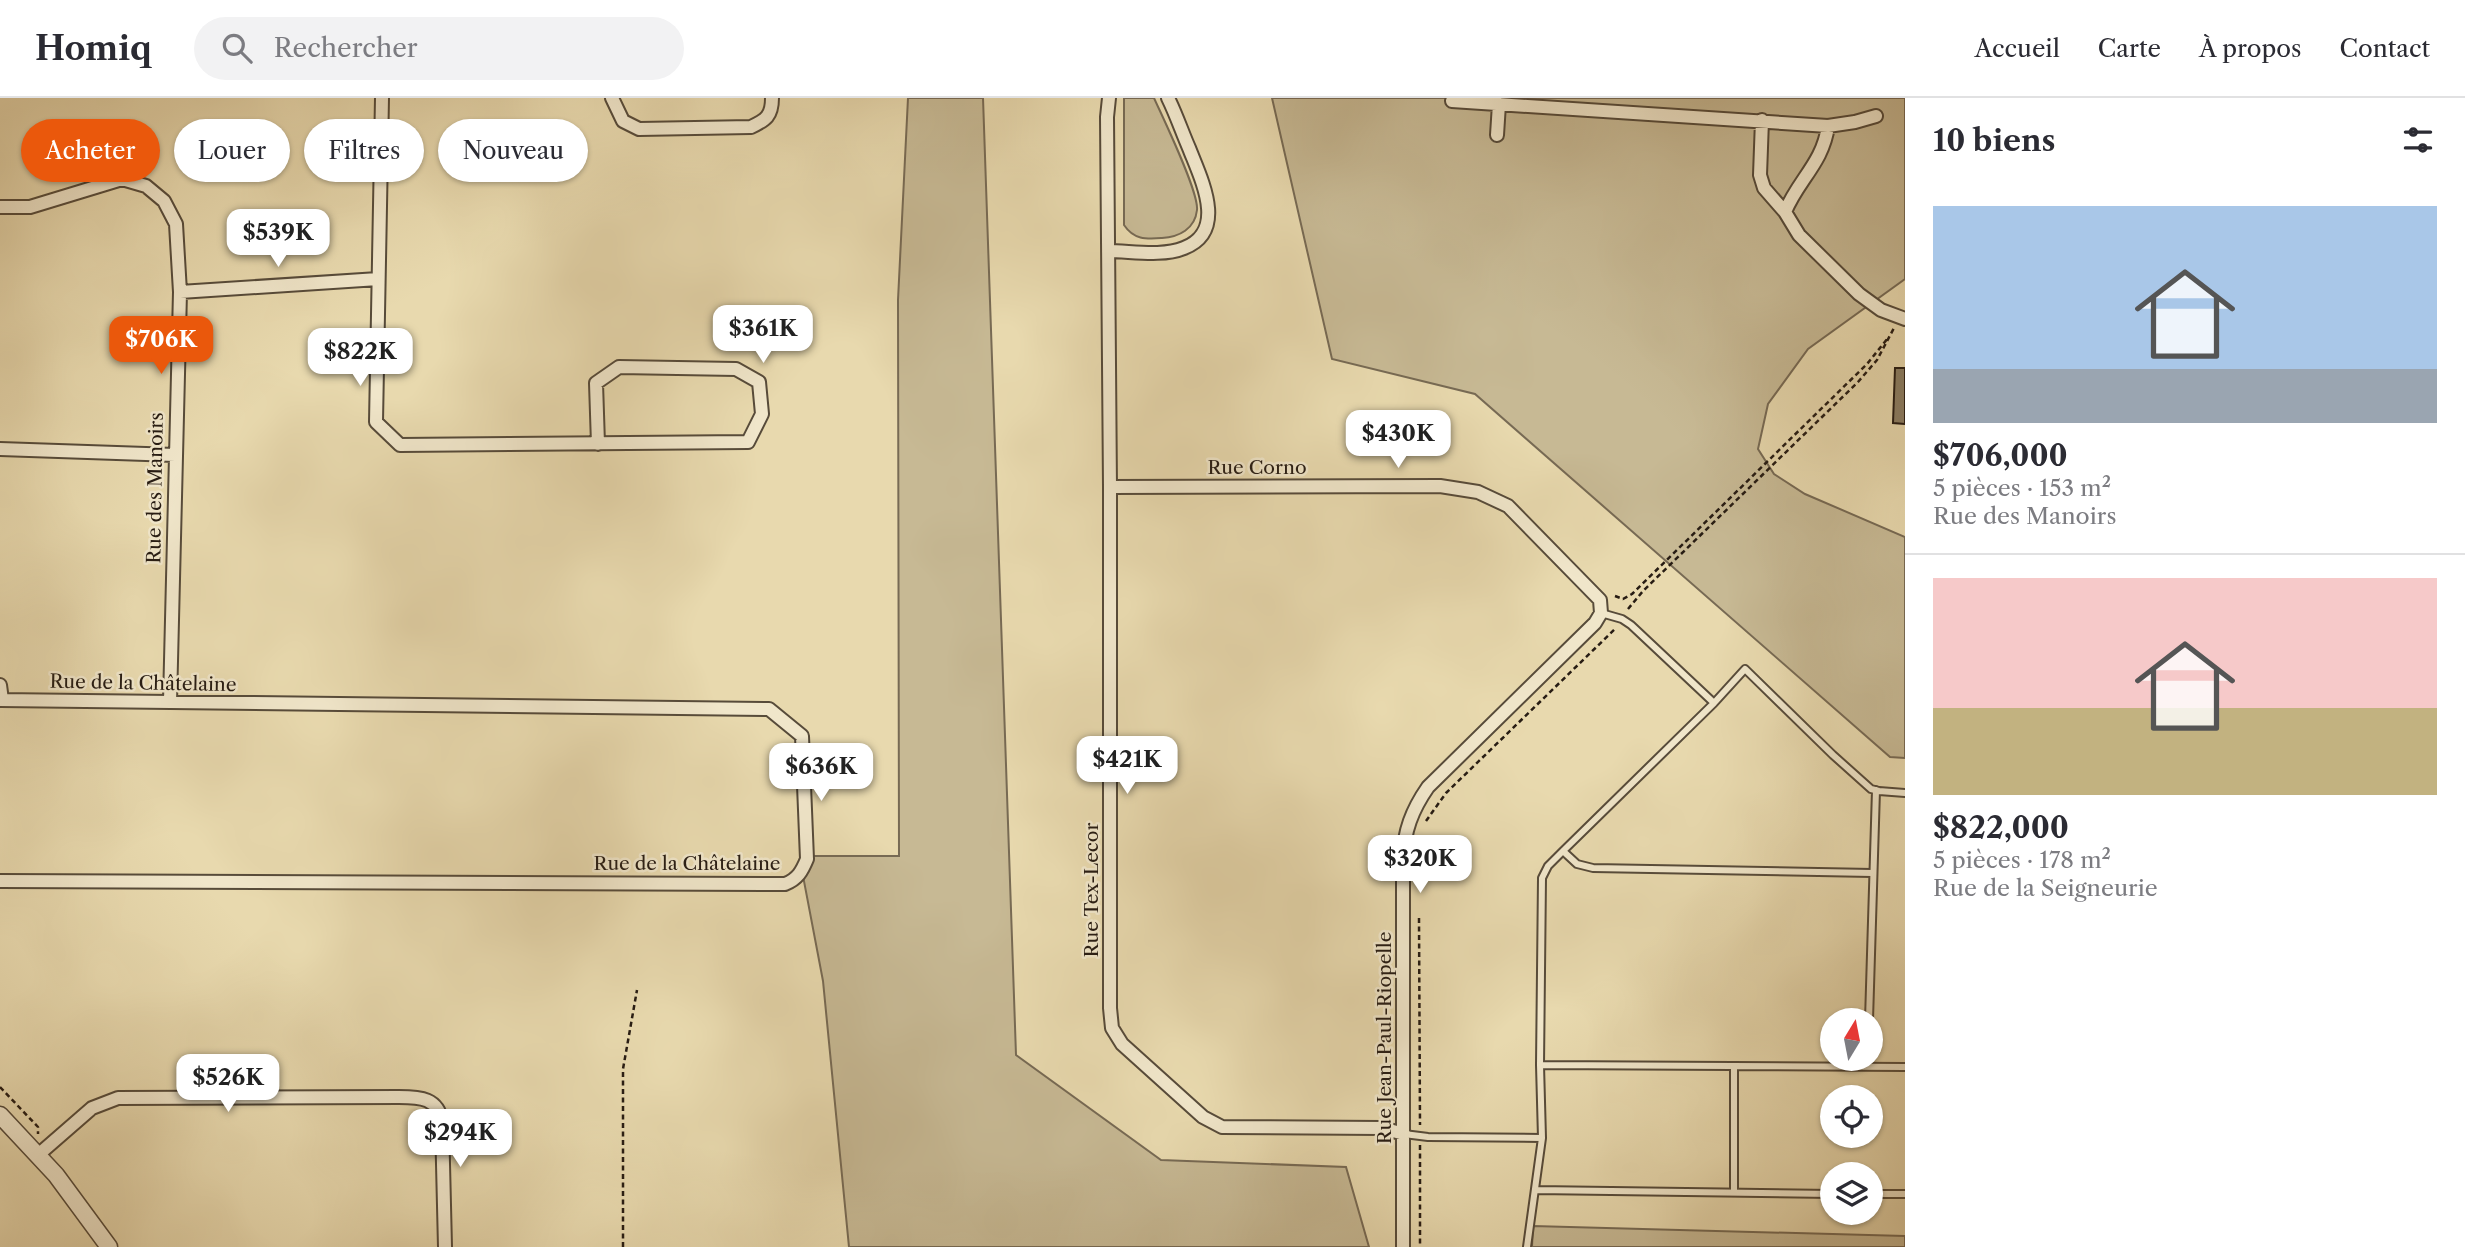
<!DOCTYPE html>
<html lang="fr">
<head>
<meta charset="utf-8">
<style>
	:root { --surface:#fff; --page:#f2f2f3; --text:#2b2b33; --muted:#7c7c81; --line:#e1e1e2; --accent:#ea580c }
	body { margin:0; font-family:"Libre Caslon Text",serif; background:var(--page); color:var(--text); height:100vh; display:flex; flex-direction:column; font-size:26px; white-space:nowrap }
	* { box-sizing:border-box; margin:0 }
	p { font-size:23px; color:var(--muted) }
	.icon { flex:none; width:38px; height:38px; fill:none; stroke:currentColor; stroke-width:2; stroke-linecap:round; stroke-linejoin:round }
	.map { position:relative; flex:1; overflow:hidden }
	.details { display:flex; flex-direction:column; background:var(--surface); width:560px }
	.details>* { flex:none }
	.banner { position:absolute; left:21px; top:21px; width:665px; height:63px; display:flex; gap:14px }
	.needle { width:46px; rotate:10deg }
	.fabs { position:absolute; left:1820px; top:910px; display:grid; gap:14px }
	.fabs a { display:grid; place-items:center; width:63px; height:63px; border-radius:50%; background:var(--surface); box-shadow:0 2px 5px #0004; font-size:35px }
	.price { position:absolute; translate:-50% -60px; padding:0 16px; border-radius:14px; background:#fff; color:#222; font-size:23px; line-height:46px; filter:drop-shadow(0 2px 4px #0008) }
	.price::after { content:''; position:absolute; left:50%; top:42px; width:21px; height:16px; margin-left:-10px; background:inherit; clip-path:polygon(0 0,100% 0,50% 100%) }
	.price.current { background:var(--accent); color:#fff }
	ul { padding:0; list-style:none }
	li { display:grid; align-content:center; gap:14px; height:371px; padding:0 28px }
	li+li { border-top:2px solid var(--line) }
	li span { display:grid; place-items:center; height:217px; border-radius:0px; color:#555 }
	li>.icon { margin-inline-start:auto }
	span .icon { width:126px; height:126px; fill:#fffc; stroke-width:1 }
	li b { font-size:30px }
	h2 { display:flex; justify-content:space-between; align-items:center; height:84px; padding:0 28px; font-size:30px }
	.pill { padding:0 24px; border-radius:32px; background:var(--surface); box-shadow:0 2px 5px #0004; font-size:24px; line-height:63px }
	.pill.current { background:var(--accent); color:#fff }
	header { display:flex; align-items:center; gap:42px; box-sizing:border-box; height:98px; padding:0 35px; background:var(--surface); border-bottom:2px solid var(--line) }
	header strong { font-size:33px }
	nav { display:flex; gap:38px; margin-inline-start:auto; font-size:24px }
	.search { width:490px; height:63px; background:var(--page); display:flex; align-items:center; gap:18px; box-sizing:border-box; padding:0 24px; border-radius:38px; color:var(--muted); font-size:26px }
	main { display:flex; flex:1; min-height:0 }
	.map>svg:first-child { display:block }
</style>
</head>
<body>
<header>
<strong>Homiq</strong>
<div class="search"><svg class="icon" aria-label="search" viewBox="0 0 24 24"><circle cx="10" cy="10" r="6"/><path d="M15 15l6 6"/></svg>Rechercher</div>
<nav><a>Accueil</a><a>Carte</a><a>À propos</a><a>Contact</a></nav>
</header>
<main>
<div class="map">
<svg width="1905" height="1149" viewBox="0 0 1905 1149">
	<rect width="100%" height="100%" fill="#e8d9ae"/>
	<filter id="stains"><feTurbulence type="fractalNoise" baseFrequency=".00286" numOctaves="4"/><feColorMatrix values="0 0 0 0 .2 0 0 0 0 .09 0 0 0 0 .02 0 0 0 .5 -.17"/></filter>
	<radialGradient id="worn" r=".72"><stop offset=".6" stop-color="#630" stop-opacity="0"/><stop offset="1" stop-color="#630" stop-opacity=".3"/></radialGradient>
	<!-- green -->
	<path fill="#c7b994" stroke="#776a54" stroke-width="2" d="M908,0H983L1016,957L1161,1062L1346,1069L1369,1149H849L823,883L803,778L813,758H899L898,202Z
		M1124,0H1154C1163,20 1199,94 1197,112C1195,131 1179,139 1162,140C1146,141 1134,142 1124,127Z
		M1272,0H1905V181L1808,251L1768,306L1758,351L1774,376L1805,396L1905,439V660L1890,659L1475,296L1332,261Z
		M1533,1128L1905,1138V1149H1532Z"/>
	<!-- building -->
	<path fill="#8b7e64" stroke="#271c13" stroke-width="2" d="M1895,270H1905V326L1893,325Z"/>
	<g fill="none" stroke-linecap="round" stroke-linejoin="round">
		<defs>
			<path id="service" d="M1714,605L1745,571L1833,657L1871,691L1879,693L1905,695
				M1563,753L1577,766L1593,770L1872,775
				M1869,922L1876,692
				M1540,967L1905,969
				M1734,968V1094
				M1404,1036L1428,1039L1542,1040
				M1536,1092L1832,1096
				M1871,1096H1905
				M1527,1149L1542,1040L1540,967L1542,780L1548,768L1563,753L1714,605L1631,527L1622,521L1601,515"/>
			<path id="minor" d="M382,0L376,324L400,347L748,344L762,316L759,284L736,271L619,269L596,285L598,346
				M612,0L623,23L639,31L751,29C766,22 772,18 772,0
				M1109,0L1107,19L1110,389V910L1112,930L1122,946L1203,1019L1222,1029L1382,1030L1404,1036
				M1452,3L1828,28L1855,24L1876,18
				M1762,22L1760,77L1764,90L1785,114L1799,137L1859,196L1881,212L1905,221
				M1497,37L1499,6
				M0,109H30L122,81L146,88L164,103L176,126L180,194L170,604
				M1785,114C1798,82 1823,65 1828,28
				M1108,153C1131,153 1162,159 1184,150C1228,133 1201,81 1189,50C1182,34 1176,16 1168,0
				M180,194L378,181
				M0,351L175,357
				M1110,389L1440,388L1478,394L1508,408L1600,502L1601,515L1595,525L1428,689C1412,712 1404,733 1403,761V1149
				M0,587L2,602
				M0,602L769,611L802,638L807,761C802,773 798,781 785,786L0,783
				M38,1057L92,1010L118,1000L399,999C421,999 438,1000 442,1024L445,1149"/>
			<path id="tertiary" d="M0,1017L56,1077L109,1149"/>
		</defs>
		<!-- service casing -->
		<use href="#service" stroke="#574b3a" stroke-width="10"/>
		<!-- minor casing -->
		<use href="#minor" stroke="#574b3a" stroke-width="16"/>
		<!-- tertiary casing -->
		<use href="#tertiary" stroke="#574b3a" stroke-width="19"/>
		<!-- path -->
		<path stroke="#271c13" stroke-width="2.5" stroke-dasharray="5 3.5" stroke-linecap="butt" d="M1615,498L1623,501L1632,496L1867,266L1888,240
			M1628,511L1643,493L1858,284L1877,262L1894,230
			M1426,723L1446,695L1615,531
			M1419,764L1420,746
			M1419,820L1420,1027
			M0,989L38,1029V1036
			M1420,1047V1149
			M623,1149V971L637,892"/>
		<!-- service -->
		<use href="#service" stroke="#f0e6ca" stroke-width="6"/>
		<!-- minor -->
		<use href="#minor" stroke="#f0e6ca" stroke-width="12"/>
		<!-- tertiary -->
		<use href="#tertiary" stroke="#f0e6ca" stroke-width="16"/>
	</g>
	<g text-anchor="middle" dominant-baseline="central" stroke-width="5" stroke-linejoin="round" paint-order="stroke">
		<!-- street labels -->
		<g font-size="19" fill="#271c13" stroke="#f0e6ca">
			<text x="1257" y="369">Rue Corno</text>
			<text transform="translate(155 390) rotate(-89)">Rue des Manoirs</text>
			<text transform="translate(143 585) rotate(1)">Rue de la Châtelaine</text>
			<text x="687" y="765">Rue de la Châtelaine</text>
			<text transform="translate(1091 792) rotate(-90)">Rue Tex-Lecor</text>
			<text transform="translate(1384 940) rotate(-90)">Rue Jean-Paul-Riopelle</text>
		</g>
	</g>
	<rect width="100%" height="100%" filter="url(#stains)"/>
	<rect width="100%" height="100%" fill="url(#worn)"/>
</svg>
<div class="fabs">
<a><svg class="needle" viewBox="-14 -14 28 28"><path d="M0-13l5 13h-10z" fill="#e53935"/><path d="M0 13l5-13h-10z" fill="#7c7c81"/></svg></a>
<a><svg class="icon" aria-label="locate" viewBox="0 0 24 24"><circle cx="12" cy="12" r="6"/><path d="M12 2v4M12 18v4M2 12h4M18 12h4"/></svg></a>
<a><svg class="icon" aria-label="layers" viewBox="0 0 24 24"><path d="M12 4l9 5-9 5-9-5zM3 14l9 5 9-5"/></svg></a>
</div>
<b class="price" style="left:278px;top:171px">$539K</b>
<b class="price" style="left:763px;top:267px">$361K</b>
<b class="price current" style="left:161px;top:278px">$706K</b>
<b class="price" style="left:360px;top:290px">$822K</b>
<b class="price" style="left:1398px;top:372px">$430K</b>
<b class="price" style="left:1127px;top:698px">$421K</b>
<b class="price" style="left:821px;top:705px">$636K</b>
<b class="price" style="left:1420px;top:797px">$320K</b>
<b class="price" style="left:228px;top:1016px">$526K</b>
<b class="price" style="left:460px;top:1071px">$294K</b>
<div class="banner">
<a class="pill current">Acheter</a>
<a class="pill">Louer</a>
<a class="pill">Filtres</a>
<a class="pill">Nouveau</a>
</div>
</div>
<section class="details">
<h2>10 biens<svg class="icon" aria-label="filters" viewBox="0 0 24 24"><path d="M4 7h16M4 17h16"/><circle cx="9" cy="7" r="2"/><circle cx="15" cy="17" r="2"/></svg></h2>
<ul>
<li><span style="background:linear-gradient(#a9c7e8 75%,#9aa5b1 0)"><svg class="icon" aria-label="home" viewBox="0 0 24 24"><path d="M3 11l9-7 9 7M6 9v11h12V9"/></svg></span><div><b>$706,000</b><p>5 pièces · 153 m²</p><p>Rue des Manoirs</p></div></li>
<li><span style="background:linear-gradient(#f6c9c9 60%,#c2b280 0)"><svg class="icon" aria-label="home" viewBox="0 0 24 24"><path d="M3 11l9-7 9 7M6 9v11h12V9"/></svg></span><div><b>$822,000</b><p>5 pièces · 178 m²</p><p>Rue de la Seigneurie</p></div></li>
</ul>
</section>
</main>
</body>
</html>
